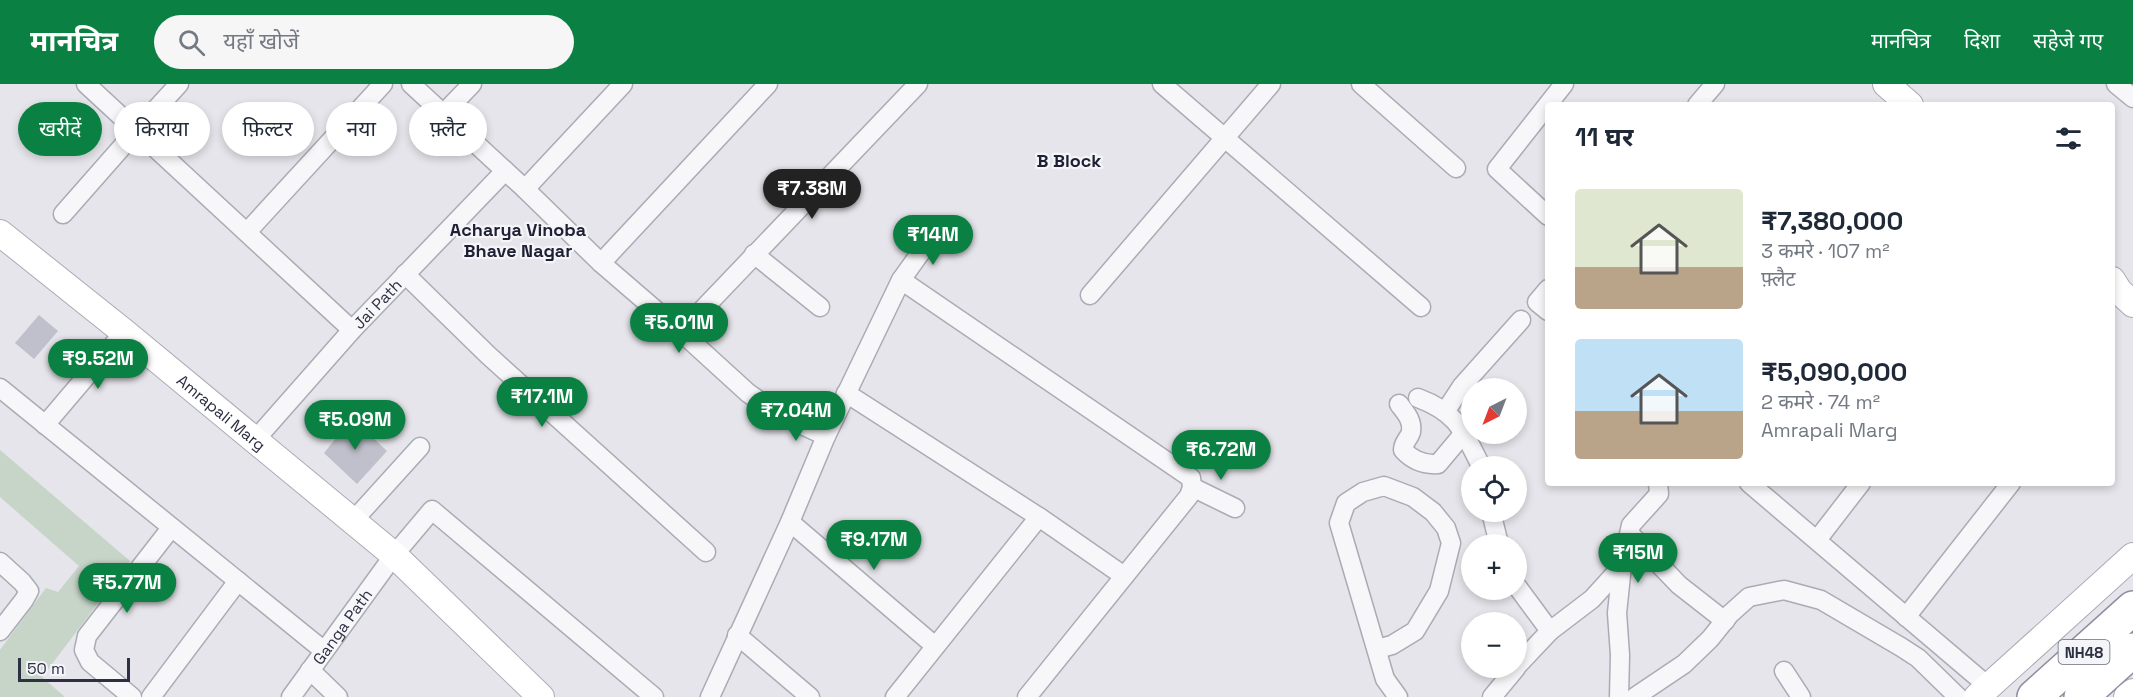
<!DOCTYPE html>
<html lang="hi">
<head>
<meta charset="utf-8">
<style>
	:root { --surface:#fff; --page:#f6f6f7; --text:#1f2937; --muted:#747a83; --accent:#0b8043 }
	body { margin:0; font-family:"Space Grotesk","Noto Sans Devanagari",sans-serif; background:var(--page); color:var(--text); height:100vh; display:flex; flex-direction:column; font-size:22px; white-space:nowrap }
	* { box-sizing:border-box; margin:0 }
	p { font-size:20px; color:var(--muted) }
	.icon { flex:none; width:33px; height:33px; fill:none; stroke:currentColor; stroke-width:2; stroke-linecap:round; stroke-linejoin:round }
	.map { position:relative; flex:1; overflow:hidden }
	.side { position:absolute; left:1545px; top:18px; width:570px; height:384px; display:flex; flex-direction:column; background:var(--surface); border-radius:6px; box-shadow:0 3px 9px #0003 }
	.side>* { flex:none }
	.top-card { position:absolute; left:18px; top:18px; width:570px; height:54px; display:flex; gap:12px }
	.needle { width:39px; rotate:222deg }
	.tools { position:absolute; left:1461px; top:294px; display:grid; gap:12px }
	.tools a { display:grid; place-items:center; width:66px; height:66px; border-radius:50%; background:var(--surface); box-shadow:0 3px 9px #0003; font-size:30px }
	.scale { position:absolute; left:18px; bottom:15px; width:112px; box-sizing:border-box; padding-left:6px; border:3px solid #2d2f43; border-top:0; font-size:16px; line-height:21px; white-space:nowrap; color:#2d2f43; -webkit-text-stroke:4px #f4f5f9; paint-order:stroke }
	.price { position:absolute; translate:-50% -51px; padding:0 14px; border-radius:21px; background:var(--accent); color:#fff; font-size:20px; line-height:39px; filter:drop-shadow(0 2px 3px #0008) }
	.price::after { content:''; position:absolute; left:50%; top:36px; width:18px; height:14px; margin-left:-9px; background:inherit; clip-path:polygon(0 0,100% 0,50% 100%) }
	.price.on { background:#222; color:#fff }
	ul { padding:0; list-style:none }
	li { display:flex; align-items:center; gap:18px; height:150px; padding:0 30px }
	li span { display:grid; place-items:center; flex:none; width:168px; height:120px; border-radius:6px; color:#555 }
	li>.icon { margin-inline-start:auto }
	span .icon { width:72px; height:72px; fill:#fffc; stroke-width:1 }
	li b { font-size:26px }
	h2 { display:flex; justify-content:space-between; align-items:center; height:72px; padding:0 30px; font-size:26px }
	.pill { padding:0 21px; border-radius:27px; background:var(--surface); box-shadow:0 3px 9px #0003; font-size:21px; line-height:54px }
	.pill.on { background:var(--accent); color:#fff }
	header { display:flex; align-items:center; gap:36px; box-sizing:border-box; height:84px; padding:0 30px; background:var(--accent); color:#fff }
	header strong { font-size:28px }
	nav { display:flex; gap:33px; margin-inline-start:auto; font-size:21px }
	.search { width:420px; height:54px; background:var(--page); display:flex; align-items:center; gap:15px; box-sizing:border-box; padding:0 21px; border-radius:33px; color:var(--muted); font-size:22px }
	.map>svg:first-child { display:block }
</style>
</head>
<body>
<header>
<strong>मानचित्र</strong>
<div class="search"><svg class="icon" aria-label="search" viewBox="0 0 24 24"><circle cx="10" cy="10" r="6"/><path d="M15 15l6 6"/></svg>यहाँ खोजें</div>
<nav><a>मानचित्र</a><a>दिशा</a><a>सहेजे गए</a></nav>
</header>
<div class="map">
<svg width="2133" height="613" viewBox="0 0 2133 613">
	<rect width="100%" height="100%" fill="#e5e5eb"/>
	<!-- green -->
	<path fill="#c6d5c7" d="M0,366L130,477L42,593L65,613H0V566L46,504L58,508L79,482L0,413Z"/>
	<!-- building -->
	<path fill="#bfc0cb" d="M39,231L58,247L34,275L15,259Z
		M352,334L387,367L357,400L324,369Z"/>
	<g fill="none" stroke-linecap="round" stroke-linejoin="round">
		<defs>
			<g id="street">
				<path d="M86,0L352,246"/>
				<path d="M411,0L525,105L601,179L681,248L748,309L780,331L826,352"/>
				<path d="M1162,0L1421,223"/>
				<path d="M1361,0L1456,84"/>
				<path d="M2116,0L2133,14"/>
				<path d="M1697,21L1715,0"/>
				<path d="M444,29L472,0"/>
				<path d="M525,105L623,0"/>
				<path d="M63,130L136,47L179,0"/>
				<path d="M1548,132L1497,85L1564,0"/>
				<path d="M247,148L383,0"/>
				<path d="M754,170L820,223"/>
				<path d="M601,179L768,0"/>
				<path d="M405,190L488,271L706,468"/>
				<path d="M901,196L936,147"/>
				<path d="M1548,205L1537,218L1548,227"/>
				<path d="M1090,211L1271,0"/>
				<path d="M681,248L918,0"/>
				<path d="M0,304L323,566"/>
				<path d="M846,309L1039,433L1124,492"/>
				<path d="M1418,314C1458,329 1463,347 1481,382"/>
				<path d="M1399,320C1405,328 1413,336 1411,348C1409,355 1403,358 1403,366C1413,377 1424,381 1438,380L1464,349"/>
				<path d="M1445,328L1462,302L1521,236"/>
				<path d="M45,341L124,248"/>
				<path id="s1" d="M255,356L352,246L505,87"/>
				<path d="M1749,399L1989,603"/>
				<path d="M1192,403L1235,424"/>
				<path d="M1491,428L1499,460"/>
				<path d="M353,437L420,363"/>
				<path d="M790,438L935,562"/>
				<path d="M1630,450L1679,501L1725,537"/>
				<path d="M1817,456L1861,399"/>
				<path d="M0,478L22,498L29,507L24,516L0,547"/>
				<path d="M1516,501L1550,547L1516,583"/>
				<path d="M1906,533L2011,399"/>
				<path d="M1550,547L1592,515L1622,482"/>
				<path d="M737,551L810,613"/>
				<path d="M1377,565L1392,561L1415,547L1439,507L1451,459L1446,444L1433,428L1413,413L1384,402L1363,408L1346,419L1339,439L1385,595L1398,613"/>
				<path d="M310,586L338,613"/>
				<path d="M1784,587L1801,613"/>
				<path d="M132,613L90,578L84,566L87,552L171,444"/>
				<path d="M151,613L238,497"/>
				<path id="s2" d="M291,613L394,471L432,426L654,613"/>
				<path d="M710,613L790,438L826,352L901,196L1191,394L1192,403L1189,412L1027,613"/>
				<path d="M895,613L1039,433"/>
				<path d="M1492,613L1516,584"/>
				<path d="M1619,613L1620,571L1617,529L1622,482L1631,441L1659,410L1658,399"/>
				<path d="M1635,613L1684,580L1710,555L1730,530L1749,513L1784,506L1821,516L1901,563L1918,574L1958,613"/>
			</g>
			<g id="secondary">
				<path d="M1886,0L1910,21"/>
				<path id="s3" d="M0,149L124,248L394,471L541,613"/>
				<path d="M2112,196L2119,207L2133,220"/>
				<path d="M1977,613L2133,472"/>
				<path d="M2127,613L2133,608"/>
			</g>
			<path id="highway" d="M2034,613L2133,524
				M2081,613L2133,566"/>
		</defs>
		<!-- street casing -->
		<use href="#street" stroke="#aaabb5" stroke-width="21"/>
		<!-- secondary casing -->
		<use href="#secondary" stroke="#aaabb5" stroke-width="28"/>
		<!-- highway casing -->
		<use href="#highway" stroke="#8d8fa1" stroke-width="36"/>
		<!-- street -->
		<use href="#street" stroke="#f7f7fa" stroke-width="18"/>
		<!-- secondary -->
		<use href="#secondary" stroke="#fff" stroke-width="26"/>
		<!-- highway -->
		<use href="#highway" stroke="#fff" stroke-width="33"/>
	</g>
	<g text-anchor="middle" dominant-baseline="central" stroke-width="4.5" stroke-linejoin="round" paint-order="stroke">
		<!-- shield labels -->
		<rect fill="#f4f5f9" stroke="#696a7a" stroke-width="1.5" x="2058.5" y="556" width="51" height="24" rx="4.5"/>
		<g font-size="15" font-weight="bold" fill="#2d2f43">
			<text x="2084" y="568">NH48</text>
		</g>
		<!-- street labels -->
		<g font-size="16" fill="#2d2f43" stroke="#f4f5f9">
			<text stroke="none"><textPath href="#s1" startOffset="183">Jai Path</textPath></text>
			<text stroke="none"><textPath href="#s3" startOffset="285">Amrapali Marg</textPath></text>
			<text stroke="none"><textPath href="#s2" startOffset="87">Ganga Path</textPath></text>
		</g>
		<!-- neighbourhood labels -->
		<g font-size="18" font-weight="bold" fill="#1f2034" stroke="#f4f5f9">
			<text x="1069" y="76">B Block</text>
			<text x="518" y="145">Acharya Vinoba<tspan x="518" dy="21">Bhave Nagar</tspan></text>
		</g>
	</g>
</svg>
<div class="tools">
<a><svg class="needle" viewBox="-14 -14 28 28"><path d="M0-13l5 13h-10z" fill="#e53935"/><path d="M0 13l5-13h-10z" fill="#747a83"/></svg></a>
<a><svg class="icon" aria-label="locate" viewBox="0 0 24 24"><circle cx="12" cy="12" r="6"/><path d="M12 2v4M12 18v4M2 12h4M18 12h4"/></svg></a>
<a>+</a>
<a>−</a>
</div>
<div class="scale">50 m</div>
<b class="price on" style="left:812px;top:136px">₹7.38M</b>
<b class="price" style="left:933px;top:182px">₹14M</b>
<b class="price" style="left:679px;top:270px">₹5.01M</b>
<b class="price" style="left:98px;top:306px">₹9.52M</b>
<b class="price" style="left:542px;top:344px">₹17.1M</b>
<b class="price" style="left:796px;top:358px">₹7.04M</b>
<b class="price" style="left:355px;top:367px">₹5.09M</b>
<b class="price" style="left:1221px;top:397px">₹6.72M</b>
<b class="price" style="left:874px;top:487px">₹9.17M</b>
<b class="price" style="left:1638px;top:500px">₹15M</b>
<b class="price" style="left:127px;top:530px">₹5.77M</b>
<div class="top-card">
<a class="pill on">खरीदें</a>
<a class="pill">किराया</a>
<a class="pill">फ़िल्टर</a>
<a class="pill">नया</a>
<a class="pill">फ़्लैट</a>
</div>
<section class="side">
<h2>11 घर<svg class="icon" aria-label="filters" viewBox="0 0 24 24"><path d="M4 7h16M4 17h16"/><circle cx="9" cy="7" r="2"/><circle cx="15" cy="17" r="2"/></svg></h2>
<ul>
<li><span style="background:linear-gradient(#dfe7d0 65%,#b9a48a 0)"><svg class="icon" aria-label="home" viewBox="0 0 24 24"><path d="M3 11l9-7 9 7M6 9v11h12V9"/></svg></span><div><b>₹7,380,000</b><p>3 कमरे · 107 m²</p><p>फ़्लैट</p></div></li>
<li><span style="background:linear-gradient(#bfe0f5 60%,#b9a48a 0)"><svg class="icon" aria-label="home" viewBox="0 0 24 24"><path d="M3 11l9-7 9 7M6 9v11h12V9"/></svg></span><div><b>₹5,090,000</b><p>2 कमरे · 74 m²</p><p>Amrapali Marg</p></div></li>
</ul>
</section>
</div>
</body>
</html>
